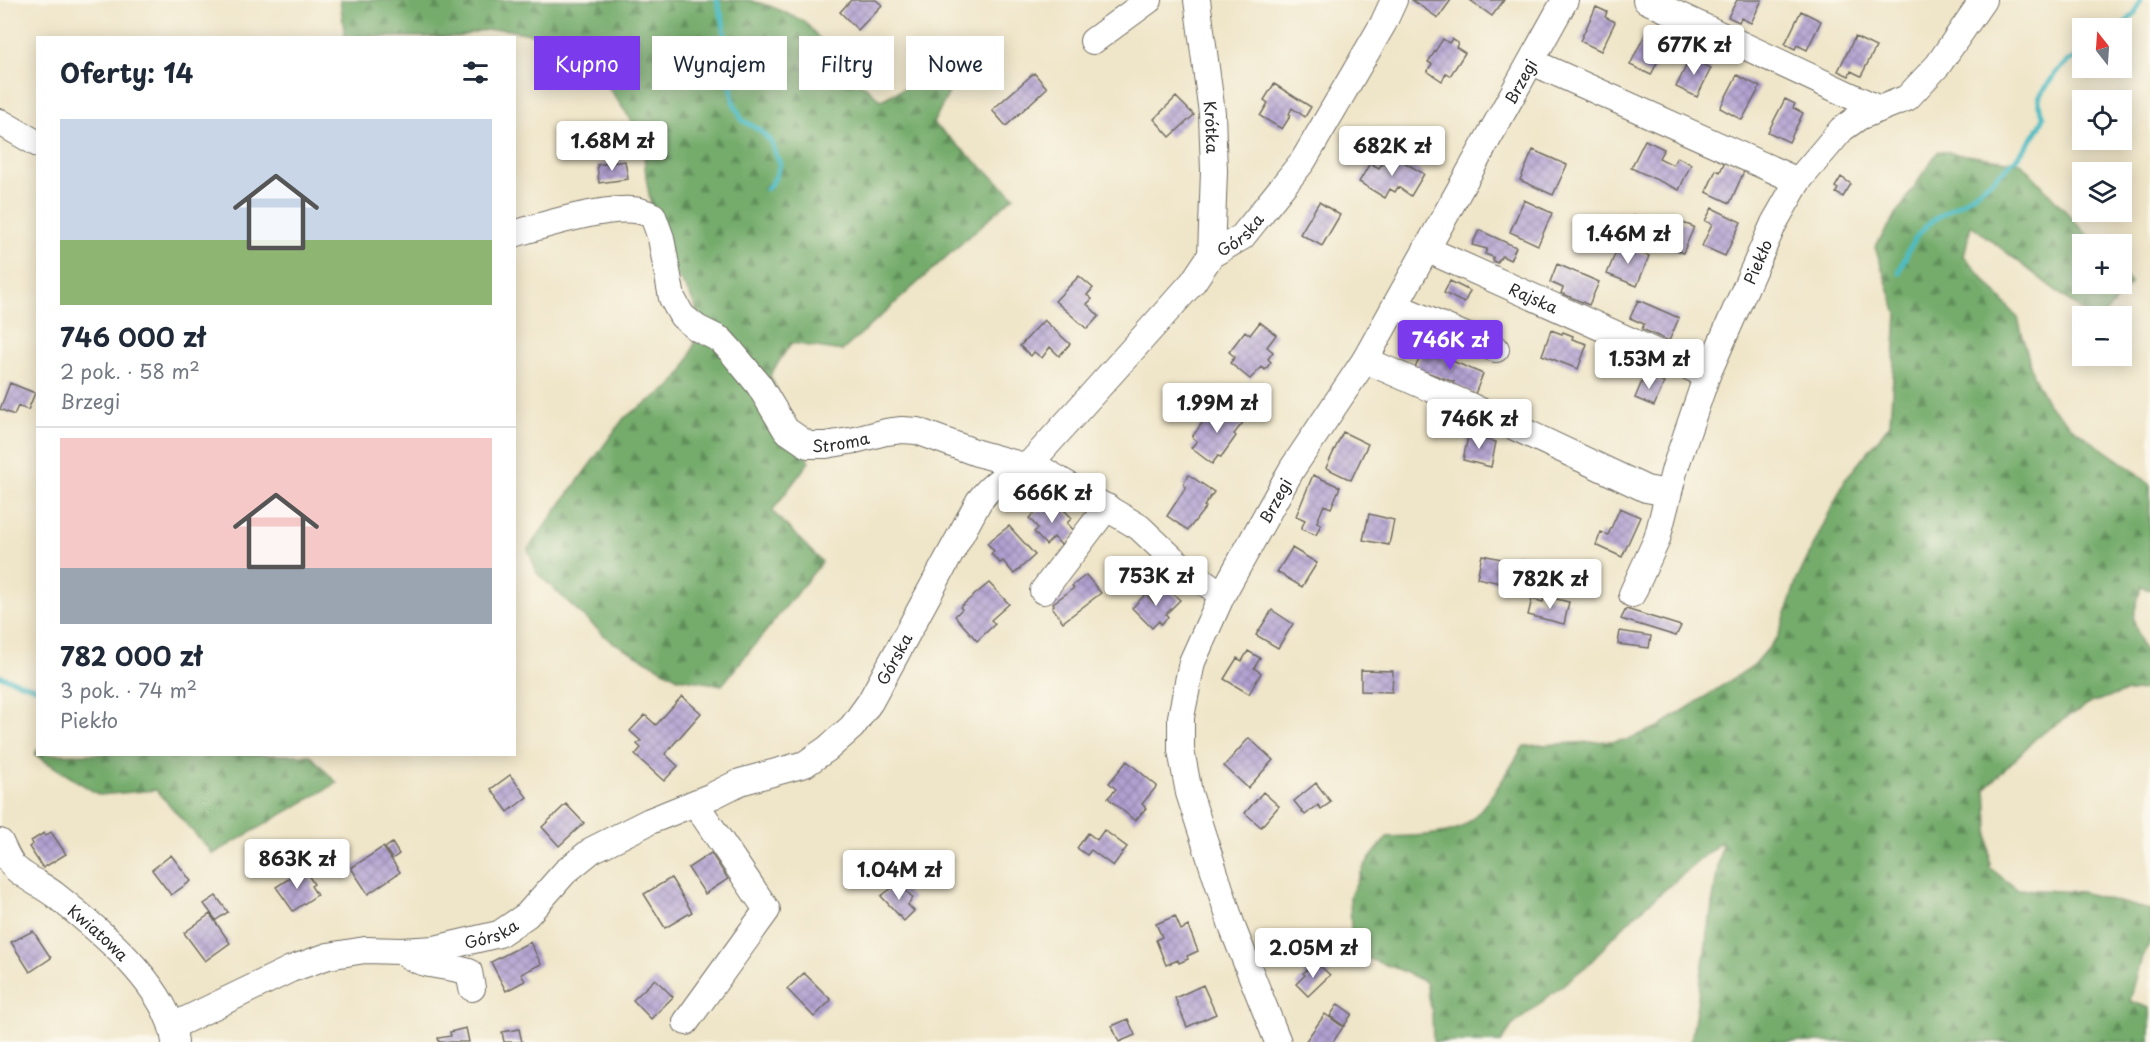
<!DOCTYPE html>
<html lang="pl">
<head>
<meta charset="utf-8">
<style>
	:root { --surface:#fff; --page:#f6f6f7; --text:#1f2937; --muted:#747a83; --line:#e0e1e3; --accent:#7c3aed }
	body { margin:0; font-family:"Playpen Sans",sans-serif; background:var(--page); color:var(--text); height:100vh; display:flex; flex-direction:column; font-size:22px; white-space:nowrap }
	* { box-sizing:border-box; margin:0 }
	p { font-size:20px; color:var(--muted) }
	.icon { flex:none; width:33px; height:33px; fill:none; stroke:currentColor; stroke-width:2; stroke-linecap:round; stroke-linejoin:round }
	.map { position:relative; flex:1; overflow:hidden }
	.details { position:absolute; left:36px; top:36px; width:480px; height:720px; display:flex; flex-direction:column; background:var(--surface); border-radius:0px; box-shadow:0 3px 15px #0003 }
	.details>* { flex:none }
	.top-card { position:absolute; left:534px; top:36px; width:570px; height:54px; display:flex; gap:12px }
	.needle { width:39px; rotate:343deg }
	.fabs { position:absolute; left:2072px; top:18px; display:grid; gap:12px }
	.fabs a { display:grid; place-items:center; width:60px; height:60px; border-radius:0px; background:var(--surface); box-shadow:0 3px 15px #0003; font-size:30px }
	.price { position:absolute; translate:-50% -51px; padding:0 14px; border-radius:6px; background:#fff; color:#222; font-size:20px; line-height:39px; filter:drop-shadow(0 2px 3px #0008) }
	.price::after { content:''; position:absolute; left:50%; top:36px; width:18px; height:14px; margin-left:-9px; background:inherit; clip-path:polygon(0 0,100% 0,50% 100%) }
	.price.active { background:var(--accent); color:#fff }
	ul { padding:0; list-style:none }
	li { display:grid; align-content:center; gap:12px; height:318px; padding:0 24px }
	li+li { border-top:2px solid var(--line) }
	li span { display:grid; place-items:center; height:186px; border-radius:0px; color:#555 }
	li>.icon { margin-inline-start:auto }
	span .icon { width:108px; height:108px; fill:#fffc; stroke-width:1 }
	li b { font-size:26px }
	h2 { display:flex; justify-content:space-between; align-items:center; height:72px; padding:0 24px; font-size:26px }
	.chip { padding:0 21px; border-radius:0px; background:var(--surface); box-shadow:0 3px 15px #0003; font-size:21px; line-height:54px }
	.chip.active { background:var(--accent); color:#fff }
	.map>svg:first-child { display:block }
</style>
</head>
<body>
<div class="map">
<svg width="2150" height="1042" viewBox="0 0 2150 1042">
	<defs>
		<pattern id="forest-firs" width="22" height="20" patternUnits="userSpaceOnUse" patternTransform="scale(1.5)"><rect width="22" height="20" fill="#74ac6c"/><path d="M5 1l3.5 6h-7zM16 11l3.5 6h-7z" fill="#5f8c59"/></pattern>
		<pattern id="building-cross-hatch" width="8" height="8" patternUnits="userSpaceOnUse" patternTransform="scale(1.5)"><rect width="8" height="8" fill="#b1a0d1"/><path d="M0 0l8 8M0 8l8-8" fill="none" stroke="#9083aa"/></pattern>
	</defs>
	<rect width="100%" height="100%" fill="#fbf7ec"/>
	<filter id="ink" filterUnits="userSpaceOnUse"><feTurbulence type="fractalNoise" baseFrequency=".0167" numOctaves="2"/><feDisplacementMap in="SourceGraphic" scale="12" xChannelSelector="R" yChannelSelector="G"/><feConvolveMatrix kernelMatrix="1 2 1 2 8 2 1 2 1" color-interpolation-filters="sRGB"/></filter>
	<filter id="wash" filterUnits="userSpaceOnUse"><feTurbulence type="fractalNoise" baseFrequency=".008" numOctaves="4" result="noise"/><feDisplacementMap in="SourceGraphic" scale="24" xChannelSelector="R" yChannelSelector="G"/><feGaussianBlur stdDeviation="1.35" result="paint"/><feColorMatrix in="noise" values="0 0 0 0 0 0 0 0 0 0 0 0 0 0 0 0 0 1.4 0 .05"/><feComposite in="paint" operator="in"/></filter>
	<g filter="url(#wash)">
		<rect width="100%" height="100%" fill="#efe5c8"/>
		<!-- forest -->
		<path fill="url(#forest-firs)" stroke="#506c4c" stroke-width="1.5" d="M340,0H748L770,6L804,21L853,76L881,100L905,88L949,52L962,68L933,123L1014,196L842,351L791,343L770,375L809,462L772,511L822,562L722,685L678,678L609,640L537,573L528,549L624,418L670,387L682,373L690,356L696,339L698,323L695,306L688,291L659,252L646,177L644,154L637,132L632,121L604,81L586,65L566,53L548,37L502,29L479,31L458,37H345Z
			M1938,151L2021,163L2096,244H2082V284H2121V272L2131,283L2103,316H2089L1971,225L1964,256L2018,318L2033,375L2048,404L2073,428L2134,471L2150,485V590L2141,587L2133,618L2150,671V689L2123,693L2093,702L2064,719L2036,738L1986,788L1990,868L2017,889L2081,892L2150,910V942L2142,957L2130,1001L2150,1008V1042H1691L1722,841L1635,915L1612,938L1590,963L1512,1026L1501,1042H1433L1432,1013L1426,982L1398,969L1368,959L1351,931L1350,896L1365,865L1387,837C1407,836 1439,836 1457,829C1480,821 1510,767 1524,746L1627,740L1658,727L1753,666L1778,637L1796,582L1845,480L1890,424L1897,314L1875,247Z
			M37,750L38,754L310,755L337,783L213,854L156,790L99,795L35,755Z"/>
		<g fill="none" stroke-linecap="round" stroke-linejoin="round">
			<!-- stream -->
			<path stroke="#4dbcc4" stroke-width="5" d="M717,0L723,21L733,101L742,120L761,131L771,142L780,164L775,178L767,189
				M2121,28L2135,13L2140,0
				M1899,273C1905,257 1911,242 1923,229C1935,217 1951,210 1965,200C1995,180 2030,152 2044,117L2039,105V98L2056,72L2068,61L2082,55
				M0,676L38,689"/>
		</g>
		<g id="blocks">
			<!-- building -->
			<path fill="url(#building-cross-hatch)" d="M851,0H876L882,5L858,30L840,12Z
				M1412,0H1451L1438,18Z
				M1470,0H1504L1492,16Z
				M1737,0H1762L1751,23L1741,18L1739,22L1728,17Z
				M1596,7L1607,12L1605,17L1615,22L1601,51L1580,41Z
				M1801,11L1821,21L1807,50L1797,45L1795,49L1785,44Z
				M1646,32L1657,37L1654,41L1665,46L1651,75L1630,65Z
				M1855,37L1876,47L1861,76L1851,71L1849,76L1838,71Z
				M1443,39L1449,43L1452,39L1458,43L1456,47L1465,53L1450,76L1446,73L1442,81L1427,71L1432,64L1428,62Z
				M869,41L888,58L875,72L857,55Z
				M1692,54L1703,59L1700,63L1711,68L1697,97L1676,87Z
				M1034,73L1047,88L1006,126L992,110Z
				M1737,75L1760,87L1742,120L1720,108Z
				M1274,84L1311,107L1305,117L1292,108L1289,114L1291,115L1282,129L1260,116L1268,103L1264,100Z
				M1176,97L1194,115L1170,137L1154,119Z
				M1785,99L1795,104L1793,108L1803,113L1789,142L1768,132Z
				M1645,140L1664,149L1659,158L1673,165L1677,157L1691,164L1679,190L1631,168Z
				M1533,150L1567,165L1553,195L1520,180Z
				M1389,153L1424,174L1411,196L1398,187L1395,192L1390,189L1385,198L1359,182L1370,163L1379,168Z
				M625,161L628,179L599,183L597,165Z
				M1725,161L1745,169L1730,203L1706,192L1716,170L1720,172Z
				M1841,177L1851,184L1843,197L1836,193L1838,189L1835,187Z
				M1524,200L1552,213L1538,245L1510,232Z
				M1319,202L1340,215L1322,246L1300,234Z
				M1712,208L1741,222L1725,256L1702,246L1712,224L1705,221Z
				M1634,216L1656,225L1647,247L1625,239Z
				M1680,222L1694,227L1683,253L1669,247Z
				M1479,230L1516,247L1510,260L1502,256L1497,263L1493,261V257L1485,254L1487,249L1472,245Z
				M1619,244L1649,256L1637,286L1607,274Z
				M1557,264L1599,282L1589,305L1561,293L1563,288L1550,282Z
				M1079,276L1093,288L1087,295L1092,299L1087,304L1099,316L1087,329L1055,301Z
				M1450,281L1470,291L1464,303L1444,293Z
				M1638,300L1679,318L1669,341L1642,329L1644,324L1630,318Z
				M1044,320L1070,344L1059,356L1050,347L1042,358L1034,352L1031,356L1020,346Z
				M1260,322L1276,335L1267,347L1273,352L1268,359L1271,362L1265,370L1262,367L1250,379L1230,363L1235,357L1229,352L1245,331L1250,335Z
				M1551,330L1562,334L1563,332L1573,336L1572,339L1587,344L1578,369L1542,355Z
				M1424,349L1483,374L1475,394L1453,384L1454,382L1415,368Z
				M1645,374L1664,383L1654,406L1635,398Z
				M10,383L35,393L28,410L18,406L14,415L0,409Z
				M1224,405L1245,420L1234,434L1236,436L1221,457L1218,456L1212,464L1191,448L1197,441L1192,437L1209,413L1215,418Z
				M1343,432L1368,444L1351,480L1326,468Z
				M1469,432L1484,435L1483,439L1496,442L1491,467L1463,460Z
				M1189,475L1214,492L1204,506L1206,507L1188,530L1167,516L1186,487L1183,484Z
				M1313,475L1340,487L1331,508L1324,505L1317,522L1321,524L1316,535L1301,529L1305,520L1296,516Z
				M1050,499L1060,510L1062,508L1072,518L1067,523L1076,533L1062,546L1054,537L1046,545L1034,532L1038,528L1029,518Z
				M1620,508L1640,517L1622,557L1596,545L1601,532L1608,535Z
				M1369,514L1394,520L1389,545L1363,540Z
				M1009,526L1035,555L1014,574L1003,561L1000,563L991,554L994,551L987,543Z
				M1292,548L1317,563L1302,587L1277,572Z
				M1482,555L1521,563L1522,560L1538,564L1533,590L1477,578Z
				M1086,575L1101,593L1063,622L1052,607L1054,605L1053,603L1074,588L1072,586Z
				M989,583L1009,604L991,620L995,624L977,641L955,616L962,609L960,607Z
				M1165,586L1180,600L1166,614L1168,617L1161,624L1159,621L1152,628L1132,608L1146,594L1154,603L1160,596L1158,593Z
				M1544,596L1569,602L1564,624L1528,615L1532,599L1543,602Z
				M1626,609L1681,626L1676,636L1621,619Z
				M1272,610L1293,624L1278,648L1256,635Z
				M1620,631L1651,636L1649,648L1618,644Z
				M1248,651L1260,658L1254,668L1261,673L1249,694L1224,679L1237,658L1242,661Z
				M1361,670L1393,671L1392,692L1361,691Z
				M682,696L701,713L665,754L678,766L664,781L635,755L641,748L637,744L641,741L630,731L645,715L656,725Z
				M1249,738L1273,760L1248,788L1224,766Z
				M1127,761L1157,786L1142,804L1146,808L1135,821L1108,798L1116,789L1109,783Z
				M510,775L527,797L508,812L491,789Z
				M1316,783L1331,802L1321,809L1318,805L1305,815L1294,801Z
				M1263,792L1279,806L1261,827L1245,813Z
				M566,804L584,823L559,846L542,827Z
				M1104,830L1127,847L1113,866L1091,850L1087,855L1077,848L1088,833L1097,840Z
				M51,832L66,854L43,868L29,847L33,844L31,841L44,833L45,836Z
				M392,843L399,854L392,859L385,848Z
				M383,847L400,872L368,894L351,868Z
				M711,853L728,879L705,894L688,868Z
				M171,855L191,881L171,895L152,870Z
				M304,869L314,884L311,886L317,895L293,911L276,887Z
				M671,878L692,912L665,928L644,894Z
				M897,881L913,898L908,905L914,911L904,921L881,896L892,888L891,887Z
				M216,896L228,912L216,920L204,904Z
				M210,914L230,943L205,961L184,933Z
				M1175,916L1181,930L1188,926L1198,951L1187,956L1188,959L1179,963L1178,960L1166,965L1156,940L1162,937L1156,924Z
				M33,931L51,958L30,972L11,942Z
				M530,942L541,964L521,974L525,981L506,991L491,962Z
				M1317,963L1330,975L1308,996L1296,984L1305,975L1303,973Z
				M804,973L831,1000L814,1017L787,989Z
				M655,979L673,997L651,1019L633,1000Z
				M1203,985L1216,1014L1187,1027L1175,998Z
				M1338,1004L1352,1014L1344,1026L1330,1016Z
				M1325,1014L1343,1027L1333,1042H1305Z
				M1128,1019L1135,1035L1119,1042L1112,1026Z
				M466,1028L469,1042H439L438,1038L451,1036L450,1032Z
				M519,1029L522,1042H504L502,1032Z"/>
		</g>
	</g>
	<g filter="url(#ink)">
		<use href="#blocks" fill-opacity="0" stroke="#706c62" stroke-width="1.5"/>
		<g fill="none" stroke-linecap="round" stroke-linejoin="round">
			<defs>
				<g id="minor">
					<path id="s1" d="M1197,0L1212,113L1214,171L1211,255"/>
					<path d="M1646,0L1879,109"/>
					<path d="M1093,41L1149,0"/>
					<path d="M1532,62L1798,181"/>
					<path d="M0,122L38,144"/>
					<path id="s2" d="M514,234C543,225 612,204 640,211C644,212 649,214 653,216L661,238L672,298L682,316L697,328L721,340L731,351L759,385L786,430L808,445H826L855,440L886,432L902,430L917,431L977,453L1046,472L1139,527L1174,560L1222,595"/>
					<path id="s3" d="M1426,249L1707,375"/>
					<path d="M1395,306L1496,349"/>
					<path d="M1365,360L1470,406L1646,489L1668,493"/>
					<path d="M1043,591L1107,507"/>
					<path id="s4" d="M1632,594L1657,539L1675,468L1707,375L1774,223L1798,181L1842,129L1859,117L1907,98L1938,65L1983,0"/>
					<path id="s5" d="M0,842C4,850 8,860 13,866C22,876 44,886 55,895C97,928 169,987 175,1042"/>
					<path d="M409,956C426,967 449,965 469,972L472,988"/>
					<path d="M686,1022L767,910L695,803"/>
					<path id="s6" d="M173,1026L291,969L328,956L365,950L401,951L435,949L499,934L527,915L565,872L592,850L650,821L712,796L740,782L805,764L827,749L852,727L870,702L979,501C991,485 1007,473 1026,468L1193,282L1211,255L1242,237L1303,161L1383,24L1394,0"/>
					<path id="s7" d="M1278,1042L1233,929L1189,793L1181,750V717L1192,662L1222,595L1292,469L1365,360L1565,0"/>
				</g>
			</defs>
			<!-- minor casing -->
			<use href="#minor" stroke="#706c62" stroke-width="28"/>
			<!-- minor -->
			<use href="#minor" stroke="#fff" stroke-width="26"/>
		</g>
	</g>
	<g text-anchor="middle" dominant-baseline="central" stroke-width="4.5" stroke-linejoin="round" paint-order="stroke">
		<!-- street labels -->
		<g font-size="16" fill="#2b2b2b" stroke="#fbf7ec">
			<text stroke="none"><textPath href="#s7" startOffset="1065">Brzegi</textPath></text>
			<text stroke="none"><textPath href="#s1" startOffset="128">Krótka</textPath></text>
			<text stroke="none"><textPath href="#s6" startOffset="1396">Górska</textPath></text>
			<text stroke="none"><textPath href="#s4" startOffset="356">Piekło</textPath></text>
			<text stroke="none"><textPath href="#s3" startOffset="118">Rajska</textPath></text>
			<text stroke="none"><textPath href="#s2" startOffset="465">Stroma</textPath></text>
			<text stroke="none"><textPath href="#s7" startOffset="579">Brzegi</textPath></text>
			<text stroke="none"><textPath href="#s6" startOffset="840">Górska</textPath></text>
			<text stroke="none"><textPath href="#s6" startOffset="336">Górska</textPath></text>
			<text stroke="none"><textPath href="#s5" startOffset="136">Kwiatowa</textPath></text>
		</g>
	</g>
</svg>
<div class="fabs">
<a><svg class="needle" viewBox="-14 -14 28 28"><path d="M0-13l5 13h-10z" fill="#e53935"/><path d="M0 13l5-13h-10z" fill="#747a83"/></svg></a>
<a><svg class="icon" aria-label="locate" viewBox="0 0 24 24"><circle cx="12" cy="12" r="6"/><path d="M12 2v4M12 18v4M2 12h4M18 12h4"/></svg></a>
<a><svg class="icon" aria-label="layers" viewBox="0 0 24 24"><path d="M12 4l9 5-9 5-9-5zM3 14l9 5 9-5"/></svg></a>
<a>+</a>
<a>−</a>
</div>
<b class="price" style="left:1694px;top:76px">677K zł</b>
<b class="price" style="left:612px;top:172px">1.68M zł</b>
<b class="price" style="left:1392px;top:177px">682K zł</b>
<b class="price" style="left:1628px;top:265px">1.46M zł</b>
<b class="price active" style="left:1450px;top:371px">746K zł</b>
<b class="price" style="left:1649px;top:390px">1.53M zł</b>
<b class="price" style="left:1217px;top:434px">1.99M zł</b>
<b class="price" style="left:1479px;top:450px">746K zł</b>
<b class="price" style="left:1052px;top:524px">666K zł</b>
<b class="price" style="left:1156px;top:607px">753K zł</b>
<b class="price" style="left:1550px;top:610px">782K zł</b>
<b class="price" style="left:297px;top:890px">863K zł</b>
<b class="price" style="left:899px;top:901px">1.04M zł</b>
<b class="price" style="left:1313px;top:979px">2.05M zł</b>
<div class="top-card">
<a class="chip active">Kupno</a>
<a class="chip">Wynajem</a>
<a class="chip">Filtry</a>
<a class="chip">Nowe</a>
</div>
<section class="details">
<h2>Oferty: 14<svg class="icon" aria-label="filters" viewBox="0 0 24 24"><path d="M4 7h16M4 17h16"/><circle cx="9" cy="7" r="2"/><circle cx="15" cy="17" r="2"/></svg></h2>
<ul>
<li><span style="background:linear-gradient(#c9d6e8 65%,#8fb573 0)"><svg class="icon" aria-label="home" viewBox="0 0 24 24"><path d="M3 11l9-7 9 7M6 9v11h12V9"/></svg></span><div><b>746 000 zł</b><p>2 pok. · 58 m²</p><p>Brzegi</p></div></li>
<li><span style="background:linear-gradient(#f6c9c9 70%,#9aa5b1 0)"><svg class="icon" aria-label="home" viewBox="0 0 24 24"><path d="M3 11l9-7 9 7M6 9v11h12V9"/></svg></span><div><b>782 000 zł</b><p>3 pok. · 74 m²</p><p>Piekło</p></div></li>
</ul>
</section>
</div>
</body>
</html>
